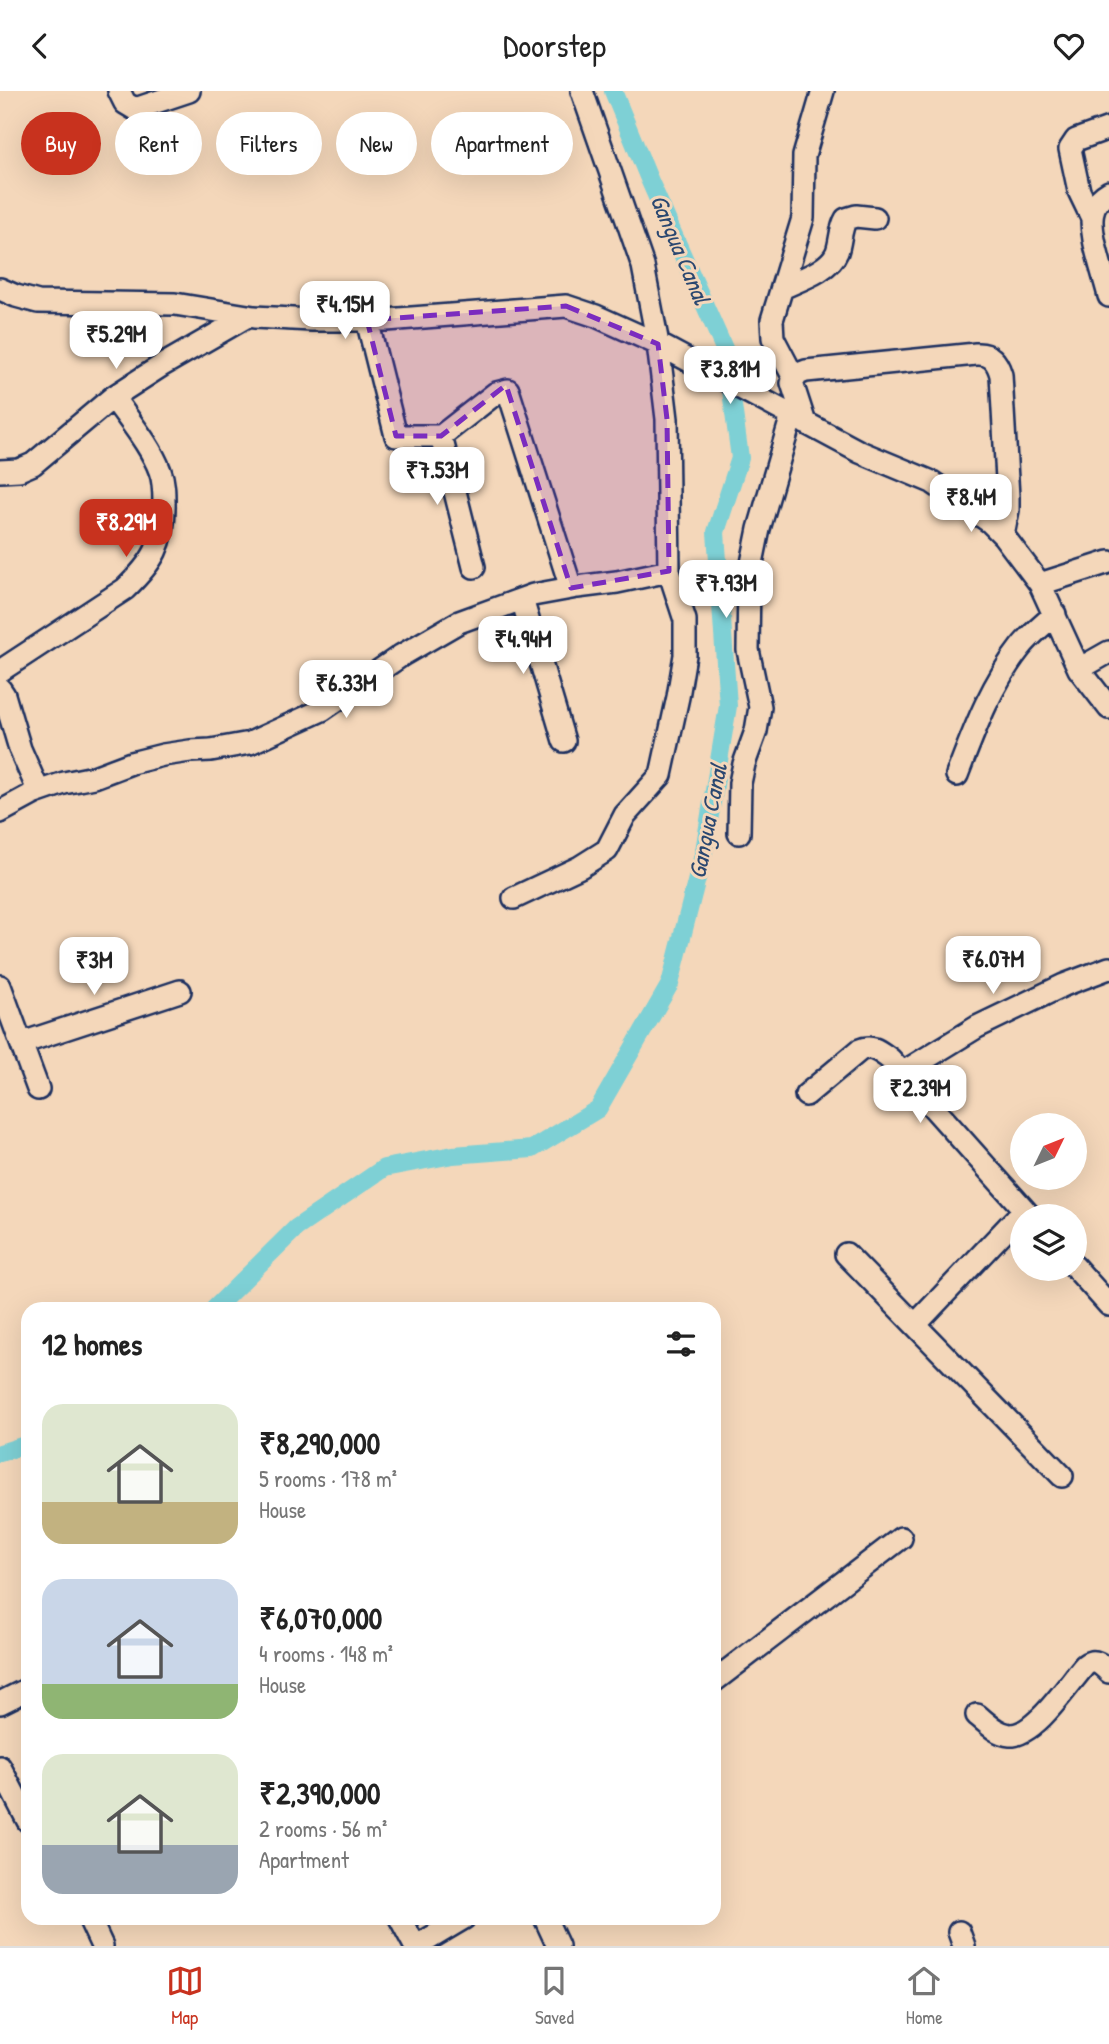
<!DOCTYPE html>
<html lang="en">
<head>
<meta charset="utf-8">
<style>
	:root { --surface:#fff; --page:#f2f2f2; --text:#222; --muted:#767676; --line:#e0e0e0; --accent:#c8321e }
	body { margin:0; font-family:"Patrick Hand",sans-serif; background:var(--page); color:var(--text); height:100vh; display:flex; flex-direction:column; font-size:26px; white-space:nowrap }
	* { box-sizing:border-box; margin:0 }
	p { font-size:23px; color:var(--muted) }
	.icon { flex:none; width:38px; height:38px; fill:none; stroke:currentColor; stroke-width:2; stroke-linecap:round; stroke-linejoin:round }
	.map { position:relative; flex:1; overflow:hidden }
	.drawer { position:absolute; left:21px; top:1211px; width:700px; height:623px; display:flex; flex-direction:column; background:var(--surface); border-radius:21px; box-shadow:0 7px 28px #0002 }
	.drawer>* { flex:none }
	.top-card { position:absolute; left:21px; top:21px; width:700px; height:63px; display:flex; gap:14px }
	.needle { width:46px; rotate:47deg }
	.controls { position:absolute; left:1010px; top:1022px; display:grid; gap:14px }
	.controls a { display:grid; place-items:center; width:77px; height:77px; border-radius:50%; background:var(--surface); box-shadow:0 7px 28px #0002; font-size:35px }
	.price { position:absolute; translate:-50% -60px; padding:0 16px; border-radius:14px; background:#fff; color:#222; font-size:23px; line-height:46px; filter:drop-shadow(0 2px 4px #0008) }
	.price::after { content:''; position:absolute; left:50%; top:42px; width:21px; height:16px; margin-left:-10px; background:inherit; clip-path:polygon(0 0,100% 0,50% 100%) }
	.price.current { background:var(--accent); color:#fff }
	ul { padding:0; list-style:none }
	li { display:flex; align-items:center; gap:21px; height:175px; padding:0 21px }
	li span { display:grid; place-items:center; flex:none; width:196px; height:140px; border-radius:21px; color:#555 }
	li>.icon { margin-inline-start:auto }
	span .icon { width:84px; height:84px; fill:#fffc; stroke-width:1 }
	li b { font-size:30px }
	h2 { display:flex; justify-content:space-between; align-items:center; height:84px; padding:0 21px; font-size:30px }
	.pill { padding:0 24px; border-radius:32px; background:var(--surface); box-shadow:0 7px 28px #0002; font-size:24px; line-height:63px }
	.pill.current { background:var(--accent); color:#fff }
	header { display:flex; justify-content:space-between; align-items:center; height:91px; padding:0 21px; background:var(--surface); font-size:32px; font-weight:600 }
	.menu { display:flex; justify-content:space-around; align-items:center; height:98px; border-top:2px solid var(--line); background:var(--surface); font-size:19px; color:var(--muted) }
	.menu a { display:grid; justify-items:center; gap:4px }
	.menu .current { color:var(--accent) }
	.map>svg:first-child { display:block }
</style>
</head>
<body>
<header><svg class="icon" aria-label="back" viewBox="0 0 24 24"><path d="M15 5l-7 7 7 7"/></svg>Doorstep<svg class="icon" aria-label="heart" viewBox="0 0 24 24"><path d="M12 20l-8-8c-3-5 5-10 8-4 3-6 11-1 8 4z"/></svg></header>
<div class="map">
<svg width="1109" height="1855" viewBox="0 0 1109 1855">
	<rect width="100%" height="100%" fill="#f4d7ba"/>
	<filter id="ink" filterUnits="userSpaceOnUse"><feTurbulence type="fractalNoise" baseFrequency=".0143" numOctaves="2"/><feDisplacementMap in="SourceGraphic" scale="14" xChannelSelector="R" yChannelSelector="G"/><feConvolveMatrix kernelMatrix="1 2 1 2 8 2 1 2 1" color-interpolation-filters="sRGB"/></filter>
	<g filter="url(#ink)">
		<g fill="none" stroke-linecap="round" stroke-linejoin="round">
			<!-- canal -->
			<path stroke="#7ed0d5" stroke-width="18" d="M214,1218L296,1137L384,1077L453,1064L532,1058L598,1018L670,893L704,760L728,615L716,441L740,367L726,262L649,88L613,0
				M0,1362L28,1353"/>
			<defs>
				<path id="minor" d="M119,0L125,12L135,18L189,0
					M1109,101C1102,105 1097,109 1094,117C1086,137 1104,183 1109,205
					M1092,127L1079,100L1070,58L1076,49L1109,37
					M782,197C799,189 829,180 837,161C841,150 840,138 846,128L856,125L875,127
					M0,198L16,205L38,211L175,213L254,226L312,229H386L566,215L596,225L658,253L860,361L932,391L990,431L1003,444L1040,493L1079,578L1109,617
					M367,229L396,345H441L496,302L508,299L571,497
					M794,287L773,247L772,229L803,127L804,65L823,0
					M805,332L792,292L798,283L806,280L976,263C991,262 997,270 1001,284L1008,406V419L1003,444
					M441,345L474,476
					M0,380L19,379L33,373L113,306L161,275L248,225
					M1040,493L1109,471
					M522,508L564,650
					M1079,578L1109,561
					M0,580L125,498C153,471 165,453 164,412C164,401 164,390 160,380C151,355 128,328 113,306
					M0,598L4,604L20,658L35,692V702
					M957,684C974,640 990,595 1020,557C1030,544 1043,534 1055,523
					M0,721L35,702L64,692L94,686L131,672L163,664L190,660L211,659L250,652L322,619L402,564L459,531L533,504L577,496L617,491L669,480
					M739,742L740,692L744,673L756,640L760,616L748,559L749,487L759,438L792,324
					M514,807L580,776L607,759L625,724L661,684L678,606L685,564V529L669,480L667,328L658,253L643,175L582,0
					M0,895L38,998
					M22,952L180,900
					M902,982L977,936L1064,894L1109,877
					M806,1004L860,959C872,953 880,961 890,968L1030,1125
					M846,1163L1062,1385
					M1074,1175L1109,1214
					M915,1234L1024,1119
					M714,1590L901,1447
					M0,1612L28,1598
					M977,1624C987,1632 997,1643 1010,1644C1035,1645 1069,1592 1085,1574C1095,1567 1101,1573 1109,1581
					M0,1676L28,1730
					M89,1827L102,1855
					M400,1827L415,1855
					M545,1827L558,1855
					M959,1841L964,1855
					M417,1855L464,1827"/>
			</defs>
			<!-- minor casing -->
			<use href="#minor" stroke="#1b2f5e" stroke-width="26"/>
			<!-- minor -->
			<use href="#minor" stroke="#f4d7ba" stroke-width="21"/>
		</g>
	</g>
	<!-- marked area -->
	<path fill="#7b2cbf" fill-opacity="0.2" stroke="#7b2cbf" stroke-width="5" stroke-dasharray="14 9" stroke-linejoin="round" d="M566,215L658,253L667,328L669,480L571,497L506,294L441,345H396L367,229Z"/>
	<g text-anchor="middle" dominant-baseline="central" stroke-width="6" stroke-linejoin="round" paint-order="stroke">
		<!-- water labels -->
		<g font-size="24" font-style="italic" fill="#2a4770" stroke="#f4d7ba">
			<text transform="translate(681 158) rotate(67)">Gangua Canal</text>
			<text transform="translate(707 730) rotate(-79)">Gangua Canal</text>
		</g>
	</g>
</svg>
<div class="controls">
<a><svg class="needle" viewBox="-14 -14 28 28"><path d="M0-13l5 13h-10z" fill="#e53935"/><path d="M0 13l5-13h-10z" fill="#767676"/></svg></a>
<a><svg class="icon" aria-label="layers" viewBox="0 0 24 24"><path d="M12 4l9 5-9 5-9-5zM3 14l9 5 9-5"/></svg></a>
</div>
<b class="price" style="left:345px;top:250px">₹4.15M</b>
<b class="price" style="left:116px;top:280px">₹5.29M</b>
<b class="price" style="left:730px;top:315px">₹3.81M</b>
<b class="price" style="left:437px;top:416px">₹7.53M</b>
<b class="price" style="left:971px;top:443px">₹8.4M</b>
<b class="price current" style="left:126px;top:468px">₹8.29M</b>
<b class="price" style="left:726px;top:529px">₹7.93M</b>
<b class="price" style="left:523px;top:585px">₹4.94M</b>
<b class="price" style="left:346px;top:629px">₹6.33M</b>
<b class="price" style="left:993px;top:905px">₹6.07M</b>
<b class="price" style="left:94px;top:906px">₹3M</b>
<b class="price" style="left:920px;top:1034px">₹2.39M</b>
<div class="top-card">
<a class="pill current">Buy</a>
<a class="pill">Rent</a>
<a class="pill">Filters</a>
<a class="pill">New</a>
<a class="pill">Apartment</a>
</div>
<section class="drawer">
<h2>12 homes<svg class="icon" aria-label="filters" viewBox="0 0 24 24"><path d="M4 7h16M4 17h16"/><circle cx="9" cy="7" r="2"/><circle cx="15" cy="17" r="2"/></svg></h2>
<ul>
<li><span style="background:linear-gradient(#dfe7d0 70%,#c2b280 0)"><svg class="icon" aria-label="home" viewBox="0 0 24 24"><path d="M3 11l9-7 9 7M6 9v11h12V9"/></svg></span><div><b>₹8,290,000</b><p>5 rooms · 178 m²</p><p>House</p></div></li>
<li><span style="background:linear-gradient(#c9d6e8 75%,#8fb573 0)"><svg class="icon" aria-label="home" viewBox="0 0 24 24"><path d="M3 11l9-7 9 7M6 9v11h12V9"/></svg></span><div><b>₹6,070,000</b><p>4 rooms · 148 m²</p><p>House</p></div></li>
<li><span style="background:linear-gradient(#dfe7d0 65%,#9aa5b1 0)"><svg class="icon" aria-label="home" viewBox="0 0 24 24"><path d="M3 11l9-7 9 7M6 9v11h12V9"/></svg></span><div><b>₹2,390,000</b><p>2 rooms · 56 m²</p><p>Apartment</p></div></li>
</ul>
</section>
</div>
<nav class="menu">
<a class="current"><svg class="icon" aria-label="map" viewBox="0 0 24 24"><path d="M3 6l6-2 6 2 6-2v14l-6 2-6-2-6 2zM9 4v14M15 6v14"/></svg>Map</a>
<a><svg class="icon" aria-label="saved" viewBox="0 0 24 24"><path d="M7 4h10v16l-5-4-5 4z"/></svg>Saved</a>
<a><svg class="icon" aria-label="home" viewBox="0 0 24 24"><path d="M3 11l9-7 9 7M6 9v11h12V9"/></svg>Home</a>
</nav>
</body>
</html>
